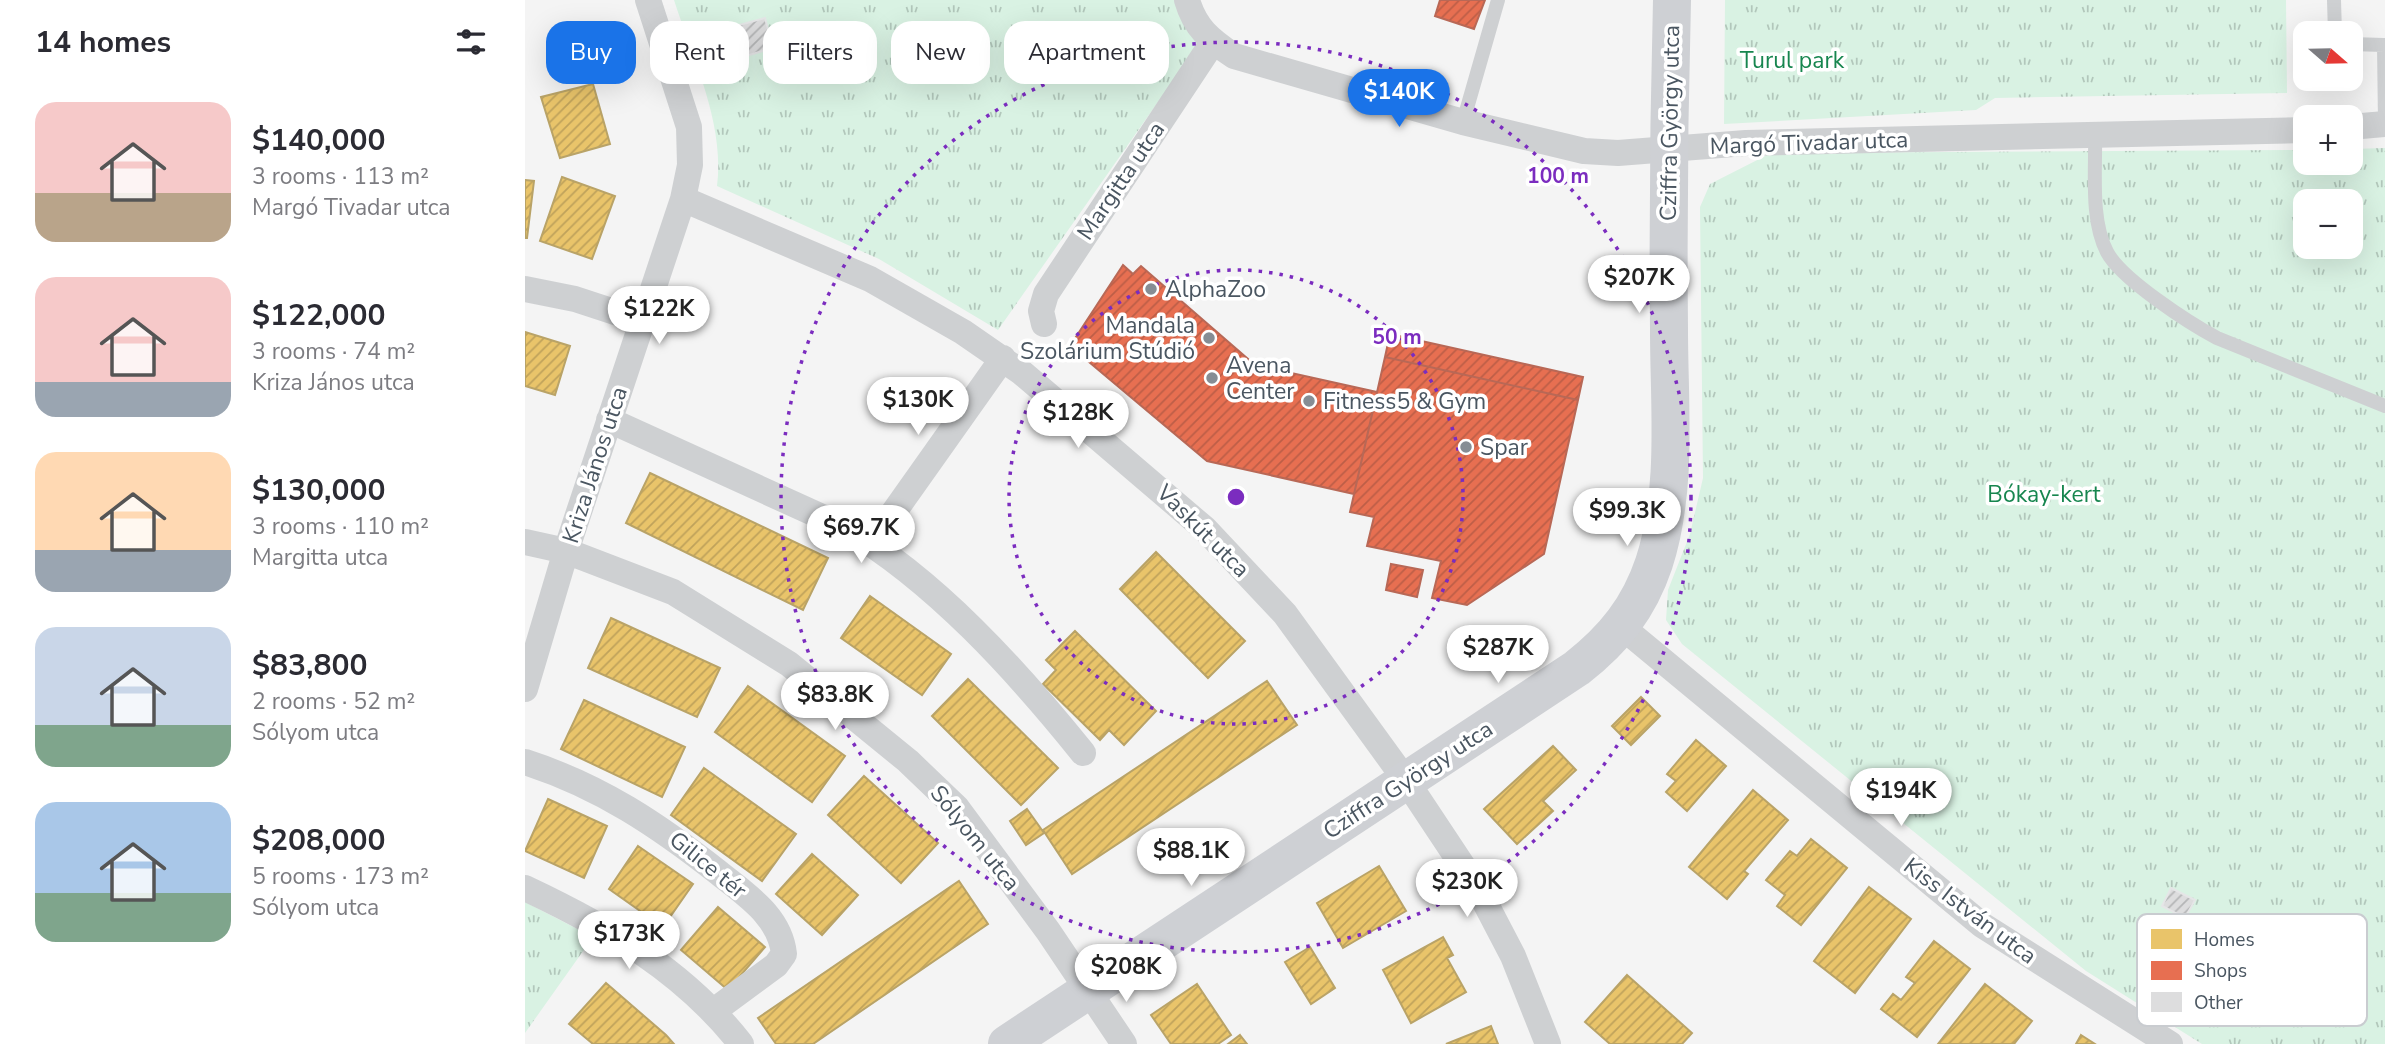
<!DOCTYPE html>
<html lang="en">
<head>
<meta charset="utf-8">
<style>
	:root { --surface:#fff; --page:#f2f2f3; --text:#2b2b33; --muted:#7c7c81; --accent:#1a73e8 }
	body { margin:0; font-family:"Nunito Sans",sans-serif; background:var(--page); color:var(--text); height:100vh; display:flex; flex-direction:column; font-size:26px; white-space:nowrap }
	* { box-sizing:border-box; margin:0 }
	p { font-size:23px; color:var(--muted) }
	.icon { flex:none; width:38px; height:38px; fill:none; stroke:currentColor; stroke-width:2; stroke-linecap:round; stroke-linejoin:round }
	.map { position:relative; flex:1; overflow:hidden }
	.details { display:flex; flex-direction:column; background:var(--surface); width:525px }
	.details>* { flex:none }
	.top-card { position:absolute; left:21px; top:21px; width:665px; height:63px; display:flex; gap:14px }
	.needle { width:46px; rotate:110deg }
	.buttons { position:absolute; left:1768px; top:21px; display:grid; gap:14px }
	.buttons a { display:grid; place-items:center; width:70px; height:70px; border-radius:14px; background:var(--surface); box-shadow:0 7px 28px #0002; font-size:35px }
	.price { position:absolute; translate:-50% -60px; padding:0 16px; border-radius:24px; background:#fff; color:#222; font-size:23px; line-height:46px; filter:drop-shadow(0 2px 4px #0008) }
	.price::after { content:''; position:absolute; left:50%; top:42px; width:21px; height:16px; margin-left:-10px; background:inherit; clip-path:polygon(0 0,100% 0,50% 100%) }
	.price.on { background:var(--accent); color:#fff }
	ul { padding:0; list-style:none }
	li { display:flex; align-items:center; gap:21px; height:175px; padding:0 35px }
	li span { display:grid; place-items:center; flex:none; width:196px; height:140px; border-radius:21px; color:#555 }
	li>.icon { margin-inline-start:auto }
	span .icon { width:84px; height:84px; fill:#fffc; stroke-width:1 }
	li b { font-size:30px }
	h2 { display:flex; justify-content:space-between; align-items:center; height:84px; padding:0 35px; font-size:30px }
	.chip { padding:0 24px; border-radius:21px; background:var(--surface); box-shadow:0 7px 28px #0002; font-size:24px; line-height:63px }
	.chip.on { background:var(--accent); color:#fff }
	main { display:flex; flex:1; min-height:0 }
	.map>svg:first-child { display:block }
</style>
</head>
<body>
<main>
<section class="details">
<h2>14 homes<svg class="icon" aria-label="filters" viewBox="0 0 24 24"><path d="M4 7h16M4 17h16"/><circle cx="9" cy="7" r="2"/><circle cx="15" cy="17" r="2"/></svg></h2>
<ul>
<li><span style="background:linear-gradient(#f6c9c9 65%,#b9a48a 0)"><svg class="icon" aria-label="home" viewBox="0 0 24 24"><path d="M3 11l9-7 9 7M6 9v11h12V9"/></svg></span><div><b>$140,000</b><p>3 rooms · 113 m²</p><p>Margó Tivadar utca</p></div></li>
<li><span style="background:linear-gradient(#f6c9c9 75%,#9aa5b1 0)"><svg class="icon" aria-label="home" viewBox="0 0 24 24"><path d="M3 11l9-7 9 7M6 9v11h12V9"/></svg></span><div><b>$122,000</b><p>3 rooms · 74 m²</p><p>Kriza János utca</p></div></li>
<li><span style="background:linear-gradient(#ffd9b3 70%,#9aa5b1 0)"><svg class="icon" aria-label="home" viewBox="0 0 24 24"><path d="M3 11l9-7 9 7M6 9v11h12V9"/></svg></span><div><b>$130,000</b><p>3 rooms · 110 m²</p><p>Margitta utca</p></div></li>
<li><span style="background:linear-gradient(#c9d6e8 70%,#7fa58c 0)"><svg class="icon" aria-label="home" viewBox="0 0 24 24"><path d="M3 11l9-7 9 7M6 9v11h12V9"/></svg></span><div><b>$83,800</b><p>2 rooms · 52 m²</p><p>Sólyom utca</p></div></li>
<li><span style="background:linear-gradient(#a9c7e8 65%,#7fa58c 0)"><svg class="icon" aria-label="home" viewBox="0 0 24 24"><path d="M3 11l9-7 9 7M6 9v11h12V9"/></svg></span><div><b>$208,000</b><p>5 rooms · 173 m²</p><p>Sólyom utca</p></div></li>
</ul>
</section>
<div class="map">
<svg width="1860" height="1044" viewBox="0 0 1860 1044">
	<defs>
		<pattern id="park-tufts" width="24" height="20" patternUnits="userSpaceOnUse" patternTransform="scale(1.75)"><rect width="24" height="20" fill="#d9f2e3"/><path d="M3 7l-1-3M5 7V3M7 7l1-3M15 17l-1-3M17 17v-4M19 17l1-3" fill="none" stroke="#b2c7bb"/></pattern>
		<pattern id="homes-hatch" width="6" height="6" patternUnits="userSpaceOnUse" patternTransform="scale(1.75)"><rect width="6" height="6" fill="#e9c46a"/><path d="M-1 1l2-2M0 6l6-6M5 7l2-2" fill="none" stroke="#bfa25b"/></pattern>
		<pattern id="shops-hatch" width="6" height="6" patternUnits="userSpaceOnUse" patternTransform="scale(1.75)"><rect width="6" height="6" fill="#e76f51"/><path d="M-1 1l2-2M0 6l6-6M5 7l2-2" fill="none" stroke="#bd5e47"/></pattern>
		<pattern id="building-hatch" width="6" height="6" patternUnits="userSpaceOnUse" patternTransform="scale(1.75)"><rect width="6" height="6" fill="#ddddde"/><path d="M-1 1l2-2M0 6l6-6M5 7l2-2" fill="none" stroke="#b5b6b7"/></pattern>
	</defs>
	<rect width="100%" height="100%" fill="#f4f4f4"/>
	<!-- park -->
	<path fill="url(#park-tufts)" fill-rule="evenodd" d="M149,0H662L680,35L473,330L354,259L192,186C200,124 168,59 149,0Z
		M1200,0H1761L1762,93L1470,98L1451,110L1199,124Z
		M1860,148V1044H1677L1561,971L1157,644L1141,620L1143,590L1165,534L1178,478L1175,207L1185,184L1246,153L1780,150V163H1825V149ZM1780,201H1825V247H1780Z
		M0,902L68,937L0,1033Z"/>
	<!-- homes -->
	<path fill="url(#homes-hatch)" stroke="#b9a367" stroke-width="2" d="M68,84L85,144L35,158L16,97Z
		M37,177L90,196L67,259L15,241Z
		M0,180L9,181L2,238H0Z
		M0,332L45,346L30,395L0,386Z
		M125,473L303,558L278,610L101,523Z
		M631,552L720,641L683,678L595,589Z
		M345,596L426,654L397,695L316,638Z
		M86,618L195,668L172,717L63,668Z
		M550,631L631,711L599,745L584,730L575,740L518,684L531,670L521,660Z
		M443,679L533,768L496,805L407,716Z
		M742,681L772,725L547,874L518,830Z
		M223,686L320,756L287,802L190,732Z
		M1116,697L1135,716L1106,745L1087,726Z
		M59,700L160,747L137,797L36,749Z
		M1171,740L1201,766L1162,811L1141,792L1151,781L1142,774Z
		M1028,746L1051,770L1018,801L1028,811L992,844L959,809Z
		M179,768L271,834L237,881L146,815Z
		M339,776L413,843L376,883L303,815Z
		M1228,790L1263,820L1219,871L1223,874L1202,899L1164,867Z
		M23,799L82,826L59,878L0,851Z
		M502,809L519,833L501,845L485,821Z
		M1286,839L1322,868L1276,925L1252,906L1260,895L1241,880L1265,851L1272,856Z
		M113,846L168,884L138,927L84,889Z
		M287,854L333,895L297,935L251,894Z
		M854,866L881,911L818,948L792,903Z
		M434,881L463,924L288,1044H251L233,1018Z
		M1344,887L1386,919L1330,993L1289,961Z
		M193,907L240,947L203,990L156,950Z
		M918,937L928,955L922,958L941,992L886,1023L858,970Z
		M1409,941L1445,969L1392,1037L1356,1009L1368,994L1376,1000L1390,983L1381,977Z
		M785,947L810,988L786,1004L760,962Z
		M1102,975L1167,1033L1157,1044H1085L1060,1022Z
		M81,983L141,1035L149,1044H68L44,1024Z
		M672,984L706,1035L693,1044H646L626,1015Z
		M1460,984L1507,1021L1489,1044H1413Z
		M966,1026L973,1044H921Z
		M715,1035L722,1044H703Z
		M1556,1035L1570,1044H1551Z"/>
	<!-- shops -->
	<path fill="url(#shops-hatch)" stroke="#b86856" stroke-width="2" d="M915,0H960L949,29L910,16Z
		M598,265L608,274L616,266L730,365L852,392L829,494L682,461L545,346Z
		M865,334L1058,377L1053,400L860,357Z
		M860,357L1053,400L1019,554L942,605L907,598L916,561L842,546L849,517L825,512Z
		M866,564L898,570L892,597L861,590Z"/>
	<!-- building -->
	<path fill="url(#building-hatch)" stroke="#e5e6e7" stroke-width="2" d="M240,18L248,48L204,61L196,30Z
		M1646,888L1670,900L1660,918L1637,906Z"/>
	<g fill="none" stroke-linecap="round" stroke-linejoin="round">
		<!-- service -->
		<path stroke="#ced0d2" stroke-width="14" d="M1809,0L1810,33
			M1825,44L1859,45L1860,124
			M938,122L973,0
			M1570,135C1571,171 1565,219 1582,252C1596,279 1664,323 1692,338L1860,406"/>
		<!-- minor -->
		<path stroke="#ced0d2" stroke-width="26" d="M662,0C670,28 685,40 709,56L938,122L1059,151L1093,153L1221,143L1780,130
			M1825,127L1860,124
			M158,199L345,279L438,332L496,372L680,529L760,614L882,782L953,889L988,956L1023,1044
			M0,289L50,299L117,321
			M519,324L516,311L521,294L688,42
			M84,420L319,527C410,580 492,671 558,753
			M0,542L41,551L148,592L264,664L383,761L432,808L523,931L599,1044
			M347,543L478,358
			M1097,627L1457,925L1645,1044
			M0,689L41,551L158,199L165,165L164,127L123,0
			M0,762C75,786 133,825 194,873C221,895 255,916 259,954L251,965L190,1010
			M0,888C83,927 159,971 216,1044"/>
		<!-- secondary -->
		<path stroke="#ced0d4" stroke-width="38" d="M482,1044L1052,668C1089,639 1114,608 1129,563C1153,489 1144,406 1144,330C1143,220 1144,110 1147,0"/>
	</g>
	<!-- distance rings -->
	<g fill="none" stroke="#7b2cbf" stroke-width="3.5" stroke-dasharray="3.5 7">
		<circle cx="711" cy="497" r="227"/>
		<circle cx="711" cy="497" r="455"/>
	</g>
	<!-- markers -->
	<g fill="#868d94" stroke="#fff" stroke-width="2.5">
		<circle cx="626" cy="289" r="7"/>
		<circle cx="684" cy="338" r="7"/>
		<circle cx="687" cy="378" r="7"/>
		<circle cx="784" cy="401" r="7"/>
		<circle cx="941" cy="447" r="7"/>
	</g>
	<g text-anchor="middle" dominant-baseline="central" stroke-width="7" stroke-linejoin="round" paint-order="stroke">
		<!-- park labels -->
		<g font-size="23" fill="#17864f" stroke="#fff">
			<text x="1267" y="60">Turul park</text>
			<text x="1519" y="494">Bókay-kert</text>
		</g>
		<!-- street labels -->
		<g font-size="23" fill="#4a5661" stroke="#fff">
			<text transform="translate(1145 123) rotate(-89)">Cziffra György utca</text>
			<text transform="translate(1284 143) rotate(-2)">Margó Tivadar utca</text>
			<text transform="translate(596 181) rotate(-56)">Margitta utca</text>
			<text transform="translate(70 465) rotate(-72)">Kriza János utca</text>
			<text transform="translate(678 531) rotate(45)">Vaskút utca</text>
			<text transform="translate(883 780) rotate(-33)">Cziffra György utca</text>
			<text transform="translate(450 838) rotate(51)">Sólyom utca</text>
			<text transform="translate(183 865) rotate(39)">Gilice tér</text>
			<text transform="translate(1445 911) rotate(37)">Kiss István utca</text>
		</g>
		<!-- poi labels -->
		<g font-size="23" fill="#4a5661" stroke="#fff" text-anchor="start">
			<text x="640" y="289">AlphaZoo</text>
			<text x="670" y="325" text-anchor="end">Mandala<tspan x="670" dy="26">Szolárium Stúdió</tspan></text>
			<text x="701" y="365">Avena<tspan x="701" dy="26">Center</tspan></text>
			<text x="798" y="401">Fitness5 &amp; Gym</text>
			<text x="955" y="447">Spar</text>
		</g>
	</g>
	<!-- legend -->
	<rect x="1612" y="914" width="230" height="112" rx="10" fill="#fff" stroke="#c9ccd0" stroke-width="2"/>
	<rect x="1626" y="929" width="31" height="20" fill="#e9c46a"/>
	<rect x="1626" y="961" width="31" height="19" fill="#e76f51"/>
	<rect x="1626" y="992" width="31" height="20" fill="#ddddde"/>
	<g font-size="19" fill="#4a5661">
		<text x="1669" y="946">Homes</text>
		<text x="1669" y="977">Shops</text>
		<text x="1669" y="1009">Other</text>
	</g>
	<circle cx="711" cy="497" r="10" fill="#7b2cbf" stroke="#fff" stroke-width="3.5"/>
	<g font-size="21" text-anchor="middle" font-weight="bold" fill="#7b2cbf" stroke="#fff" stroke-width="7" stroke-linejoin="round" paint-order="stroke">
		<text x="1033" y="183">100 m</text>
		<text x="872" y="344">50 m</text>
	</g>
</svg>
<div class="buttons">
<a><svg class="needle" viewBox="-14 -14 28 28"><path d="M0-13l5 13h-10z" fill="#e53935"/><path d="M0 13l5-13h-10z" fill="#7c7c81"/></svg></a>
<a>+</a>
<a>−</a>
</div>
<b class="price on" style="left:874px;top:129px">$140K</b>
<b class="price" style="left:1114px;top:315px">$207K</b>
<b class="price" style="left:134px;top:346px">$122K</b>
<b class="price" style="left:393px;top:437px">$130K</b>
<b class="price" style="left:553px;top:450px">$128K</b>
<b class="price" style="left:1102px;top:548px">$99.3K</b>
<b class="price" style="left:336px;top:565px">$69.7K</b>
<b class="price" style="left:973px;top:685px">$287K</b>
<b class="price" style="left:310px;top:732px">$83.8K</b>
<b class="price" style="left:1376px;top:828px">$194K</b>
<b class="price" style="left:666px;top:888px">$88.1K</b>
<b class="price" style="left:942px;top:919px">$230K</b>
<b class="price" style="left:104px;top:971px">$173K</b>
<b class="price" style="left:601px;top:1004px">$208K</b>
<div class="top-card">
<a class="chip on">Buy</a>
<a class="chip">Rent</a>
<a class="chip">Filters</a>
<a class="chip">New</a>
<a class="chip">Apartment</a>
</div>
</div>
</main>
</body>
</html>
